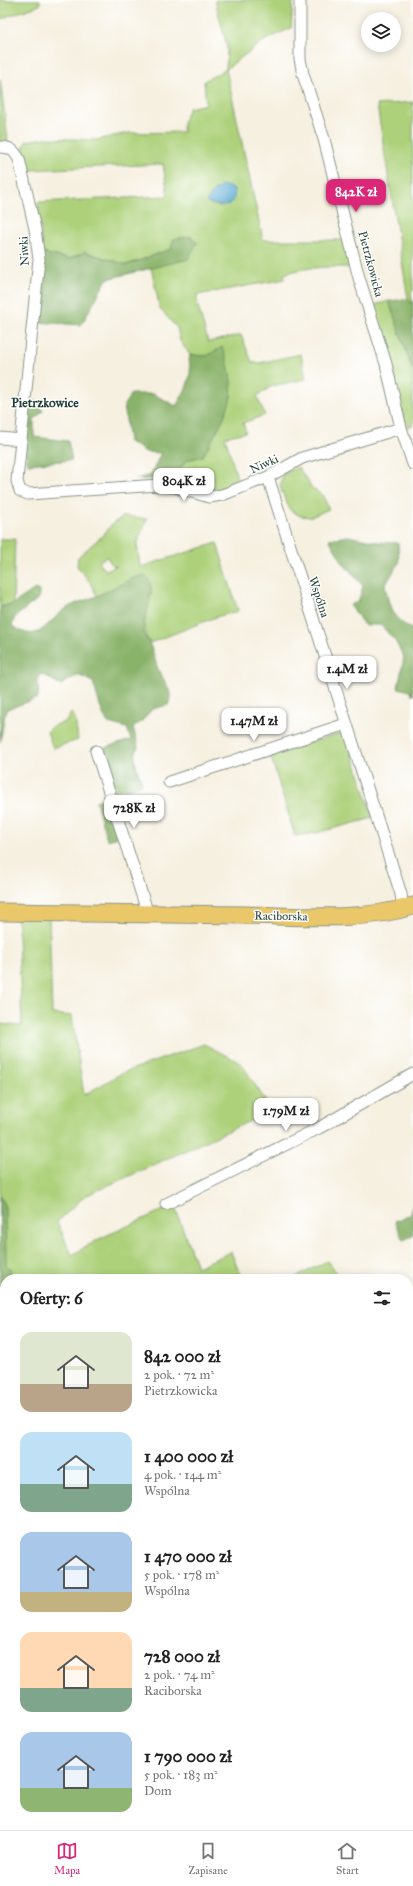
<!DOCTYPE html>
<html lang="pl">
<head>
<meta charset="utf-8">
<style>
	:root { --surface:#fff; --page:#f6f6f6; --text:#222; --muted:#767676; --line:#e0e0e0; --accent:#db2777 }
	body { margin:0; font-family:"IM FELL Great Primer",serif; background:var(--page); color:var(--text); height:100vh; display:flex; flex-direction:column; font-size:15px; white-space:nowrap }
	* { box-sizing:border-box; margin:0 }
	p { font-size:13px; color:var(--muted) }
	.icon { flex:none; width:22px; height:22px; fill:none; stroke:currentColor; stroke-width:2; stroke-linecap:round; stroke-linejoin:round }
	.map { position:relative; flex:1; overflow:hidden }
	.panel { position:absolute; left:0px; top:1274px; width:413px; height:556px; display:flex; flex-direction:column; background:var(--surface); border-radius:16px 16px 0 0; box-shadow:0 2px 10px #0003 }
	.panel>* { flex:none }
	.fabs { position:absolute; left:361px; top:12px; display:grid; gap:8px }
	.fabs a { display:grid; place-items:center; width:40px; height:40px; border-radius:50%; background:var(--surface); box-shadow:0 2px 10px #0003; font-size:20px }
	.price { position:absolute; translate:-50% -34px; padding:0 9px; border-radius:8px; background:#fff; color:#222; font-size:13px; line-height:26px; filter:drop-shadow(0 1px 2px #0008) }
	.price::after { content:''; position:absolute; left:50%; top:24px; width:12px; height:9px; margin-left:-6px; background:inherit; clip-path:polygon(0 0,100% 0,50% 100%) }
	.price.active { background:var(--accent); color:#fff }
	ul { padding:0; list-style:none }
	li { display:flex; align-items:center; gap:12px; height:100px; padding:0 20px }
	li span { display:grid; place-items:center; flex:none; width:112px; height:80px; border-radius:12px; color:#555 }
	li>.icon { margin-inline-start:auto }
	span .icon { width:48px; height:48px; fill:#fffc; stroke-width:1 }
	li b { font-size:17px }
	h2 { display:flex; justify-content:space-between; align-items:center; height:48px; padding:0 20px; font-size:17px }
	.tabs { display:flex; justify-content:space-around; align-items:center; height:56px; border-top:1px solid var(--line); background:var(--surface); font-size:11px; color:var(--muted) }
	.tabs a { display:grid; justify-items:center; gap:2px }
	.tabs .active { color:var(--accent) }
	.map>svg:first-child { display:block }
</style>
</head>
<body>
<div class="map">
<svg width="413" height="1830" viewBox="0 0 413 1830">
	<rect width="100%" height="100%" fill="#fff"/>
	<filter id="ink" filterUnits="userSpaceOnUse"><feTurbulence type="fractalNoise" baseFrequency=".025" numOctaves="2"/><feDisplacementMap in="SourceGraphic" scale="8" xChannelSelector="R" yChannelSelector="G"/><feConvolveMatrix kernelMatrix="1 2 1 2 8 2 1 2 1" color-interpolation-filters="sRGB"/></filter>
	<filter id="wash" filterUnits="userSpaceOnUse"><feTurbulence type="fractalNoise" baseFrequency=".012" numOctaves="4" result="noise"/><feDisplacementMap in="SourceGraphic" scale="16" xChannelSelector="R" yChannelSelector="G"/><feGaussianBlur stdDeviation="0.9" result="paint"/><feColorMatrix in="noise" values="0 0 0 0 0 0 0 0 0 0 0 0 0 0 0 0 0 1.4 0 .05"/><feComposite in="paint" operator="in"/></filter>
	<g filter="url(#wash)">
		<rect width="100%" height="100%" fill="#f6f0e0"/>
		<!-- green -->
		<path fill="#add17a" stroke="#668757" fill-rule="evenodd" d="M0,0H40V5L0,19Z
			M215,0H293L291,28L262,42L226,69L263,240H348L355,267C331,267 307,266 284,274L285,279L197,295V303L208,342L241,335L252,362L259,363L301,354L306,379L272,386L257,396L265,415L243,423L246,432L225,437L239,484L215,493L196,486L170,480L187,460L203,456L222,421L231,396L222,347L207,356L190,355L180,341L177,328L160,309L151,267L188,259L171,249L127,265L85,252L69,259L43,253L38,202L168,196L163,164L31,170L22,153L26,141L45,138L96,140L128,133L183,132V122L189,108L206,104L204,81L226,69L227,47Z
			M0,79L8,141L0,142Z
			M413,102V291L411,292L413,305L408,299L377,105Z
			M389,301L413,371V425L409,427L400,411L371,306Z
			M298,467L312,488L323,496L329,509L311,517L300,516L290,510L281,490L280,485L283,474Z
			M124,516L147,519L137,544L140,567L217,543L238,611L216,617L150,643C140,629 146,614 150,599L126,582L97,596L90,582L77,566L78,557L103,535L113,523ZM107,557L112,565L117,566L106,570L99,564V561Z
			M0,539H15L13,604L0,607Z
			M71,713L75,717L78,740L53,748L47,732L51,727L67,721Z
			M342,733L348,738L373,818L316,833L295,836L270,754Z
			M17,913H49L52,1014L72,1016L84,1095L122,1073L204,1044L241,1063L272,1111L85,1196L57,1222L72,1255L99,1239L174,1205L197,1267L231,1252L242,1279H5V1666L0,1667V1024L22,1026Z
			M327,1261L342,1279H298L296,1277Z
			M131,1825H149L151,1830H132Z"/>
		<!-- forest -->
		<path fill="#8ab36a" stroke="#54784f" d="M191,236L197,243L188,259L107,279L81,325L37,322L42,282L43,253L69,259L85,252L127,265L171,249L174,239Z
			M408,299L413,305V371L389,301Z
			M222,347C228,360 233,381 231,396C229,412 211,441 203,456L187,460L170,480L136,479L151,475L161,453L146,452L129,442L124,405L131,394H153L176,406C183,395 188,386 190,374C191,367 188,362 190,355L207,356Z
			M36,400L43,411L34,420V437L68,441L72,460L28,464L23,439L28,407Z
			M348,536L378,542L398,543L399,563L385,585C390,610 391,617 413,630V696L410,691L398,688L404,657L395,641L381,625H364L350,605L358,602L363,586L343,563L329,539Z
			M141,576L147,577C159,595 141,614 144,634C145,638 149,641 150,645C154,653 155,663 159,671C165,684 174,690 168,705L152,709L143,720L133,727L138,746L135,755V761L142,784L128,789L114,791L101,749L131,740L127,728L108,723L102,712L93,682L78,675L60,685L46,676L40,674C36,681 40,690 38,698L8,709L5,715L0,742V607L13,604L35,589L39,591V598L15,617L12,626C19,630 27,635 35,633C45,631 57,613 67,608C78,601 92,599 104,593C116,587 128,579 141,576Z
			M106,798L118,837L107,840L96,801Z
			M0,1196L5,1204L6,1265L17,1279H5V1533L0,1530Z
			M413,1203V1236L403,1240L395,1221L411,1214Z
			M413,1775V1830H393L391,1825H408V1778Z"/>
		<!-- water -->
		<path fill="#55a7d0" stroke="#3a7282" d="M223,185L234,189C238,209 220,208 206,202L214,191Z"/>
	</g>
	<g filter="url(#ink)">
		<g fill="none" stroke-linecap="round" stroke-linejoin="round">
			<defs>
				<path id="minor" d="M300,0V59L303,74L324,139L359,278L386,364L401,428L413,464
					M0,147C10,147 14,150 19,159L35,229L39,259L21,440
					M0,438L21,440L17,481L20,491L28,494L158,485L175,487L209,497L222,495L268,477L302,458L401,428
					M268,477L401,894L403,909
					M96,751L148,914
					M169,782L346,724
					M166,1204L319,1128L413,1074
					M408,1380H410V1369L413,1368
					M149,1825L151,1830"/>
				<path id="primary" d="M0,912C82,913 164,914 246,915C301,916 360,922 413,906"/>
			</defs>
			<!-- minor casing -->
			<use href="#minor" stroke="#8a968a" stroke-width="13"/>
			<!-- primary casing -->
			<use href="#primary" stroke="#8a968a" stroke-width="19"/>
			<!-- minor -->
			<use href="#minor" stroke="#fff" stroke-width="11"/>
			<!-- primary -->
			<use href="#primary" stroke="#eac769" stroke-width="17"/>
		</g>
	</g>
	<g text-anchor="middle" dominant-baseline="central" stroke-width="3" stroke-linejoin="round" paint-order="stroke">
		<!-- street labels -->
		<g font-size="12" fill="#1f3d34" stroke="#fff">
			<text transform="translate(24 251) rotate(-93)">Niwki</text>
			<text transform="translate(371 264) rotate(75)">Pietrzkowicka</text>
			<text transform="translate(264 464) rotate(-24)">Niwki</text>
			<text transform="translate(319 597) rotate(72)">Wspólna</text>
			<text transform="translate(281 916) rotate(1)">Raciborska</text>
		</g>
		<!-- neighbourhood labels -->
		<g font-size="13" font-weight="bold" fill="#1f3d34" stroke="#fff">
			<text x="45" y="403">Pietrzkowice</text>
		</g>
	</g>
</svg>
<div class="fabs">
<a><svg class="icon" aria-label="layers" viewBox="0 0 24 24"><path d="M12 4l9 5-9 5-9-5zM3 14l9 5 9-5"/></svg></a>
</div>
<b class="price active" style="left:356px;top:213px">842K zł</b>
<b class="price" style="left:184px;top:502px">804K zł</b>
<b class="price" style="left:347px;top:690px">1.4M zł</b>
<b class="price" style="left:254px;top:742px">1.47M zł</b>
<b class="price" style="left:134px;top:829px">728K zł</b>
<b class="price" style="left:286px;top:1132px">1.79M zł</b>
<section class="panel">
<h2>Oferty: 6<svg class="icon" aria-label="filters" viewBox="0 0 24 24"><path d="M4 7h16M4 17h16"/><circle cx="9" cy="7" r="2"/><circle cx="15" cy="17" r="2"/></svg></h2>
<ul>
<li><span style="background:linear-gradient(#dfe7d0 65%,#b9a48a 0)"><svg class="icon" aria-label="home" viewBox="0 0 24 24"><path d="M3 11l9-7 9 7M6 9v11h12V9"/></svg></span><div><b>842 000 zł</b><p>2 pok. · 72 m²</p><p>Pietrzkowicka</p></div></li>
<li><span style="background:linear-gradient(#bfe0f5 65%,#7fa58c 0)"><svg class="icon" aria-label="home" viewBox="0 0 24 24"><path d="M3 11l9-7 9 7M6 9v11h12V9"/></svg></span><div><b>1 400 000 zł</b><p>4 pok. · 144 m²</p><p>Wspólna</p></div></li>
<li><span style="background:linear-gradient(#a9c7e8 75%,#c2b280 0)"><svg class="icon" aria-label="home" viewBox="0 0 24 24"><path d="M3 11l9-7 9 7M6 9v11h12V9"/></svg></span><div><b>1 470 000 zł</b><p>5 pok. · 178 m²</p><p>Wspólna</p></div></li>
<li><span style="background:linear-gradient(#ffd9b3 70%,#7fa58c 0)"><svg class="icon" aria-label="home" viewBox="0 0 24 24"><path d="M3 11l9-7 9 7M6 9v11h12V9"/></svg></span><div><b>728 000 zł</b><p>2 pok. · 74 m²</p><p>Raciborska</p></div></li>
<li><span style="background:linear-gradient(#a9c7e8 70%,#8fb573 0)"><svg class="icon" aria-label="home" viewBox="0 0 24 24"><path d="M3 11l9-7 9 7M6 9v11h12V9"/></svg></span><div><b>1 790 000 zł</b><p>5 pok. · 183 m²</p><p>Dom</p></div></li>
</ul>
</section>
</div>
<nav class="tabs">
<a class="active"><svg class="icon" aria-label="map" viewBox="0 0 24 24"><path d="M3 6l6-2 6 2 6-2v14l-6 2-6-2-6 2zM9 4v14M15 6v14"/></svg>Mapa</a>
<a><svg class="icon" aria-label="saved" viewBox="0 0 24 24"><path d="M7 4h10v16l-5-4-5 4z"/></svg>Zapisane</a>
<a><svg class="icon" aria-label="home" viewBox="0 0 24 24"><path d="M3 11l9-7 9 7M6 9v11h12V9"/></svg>Start</a>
</nav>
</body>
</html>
